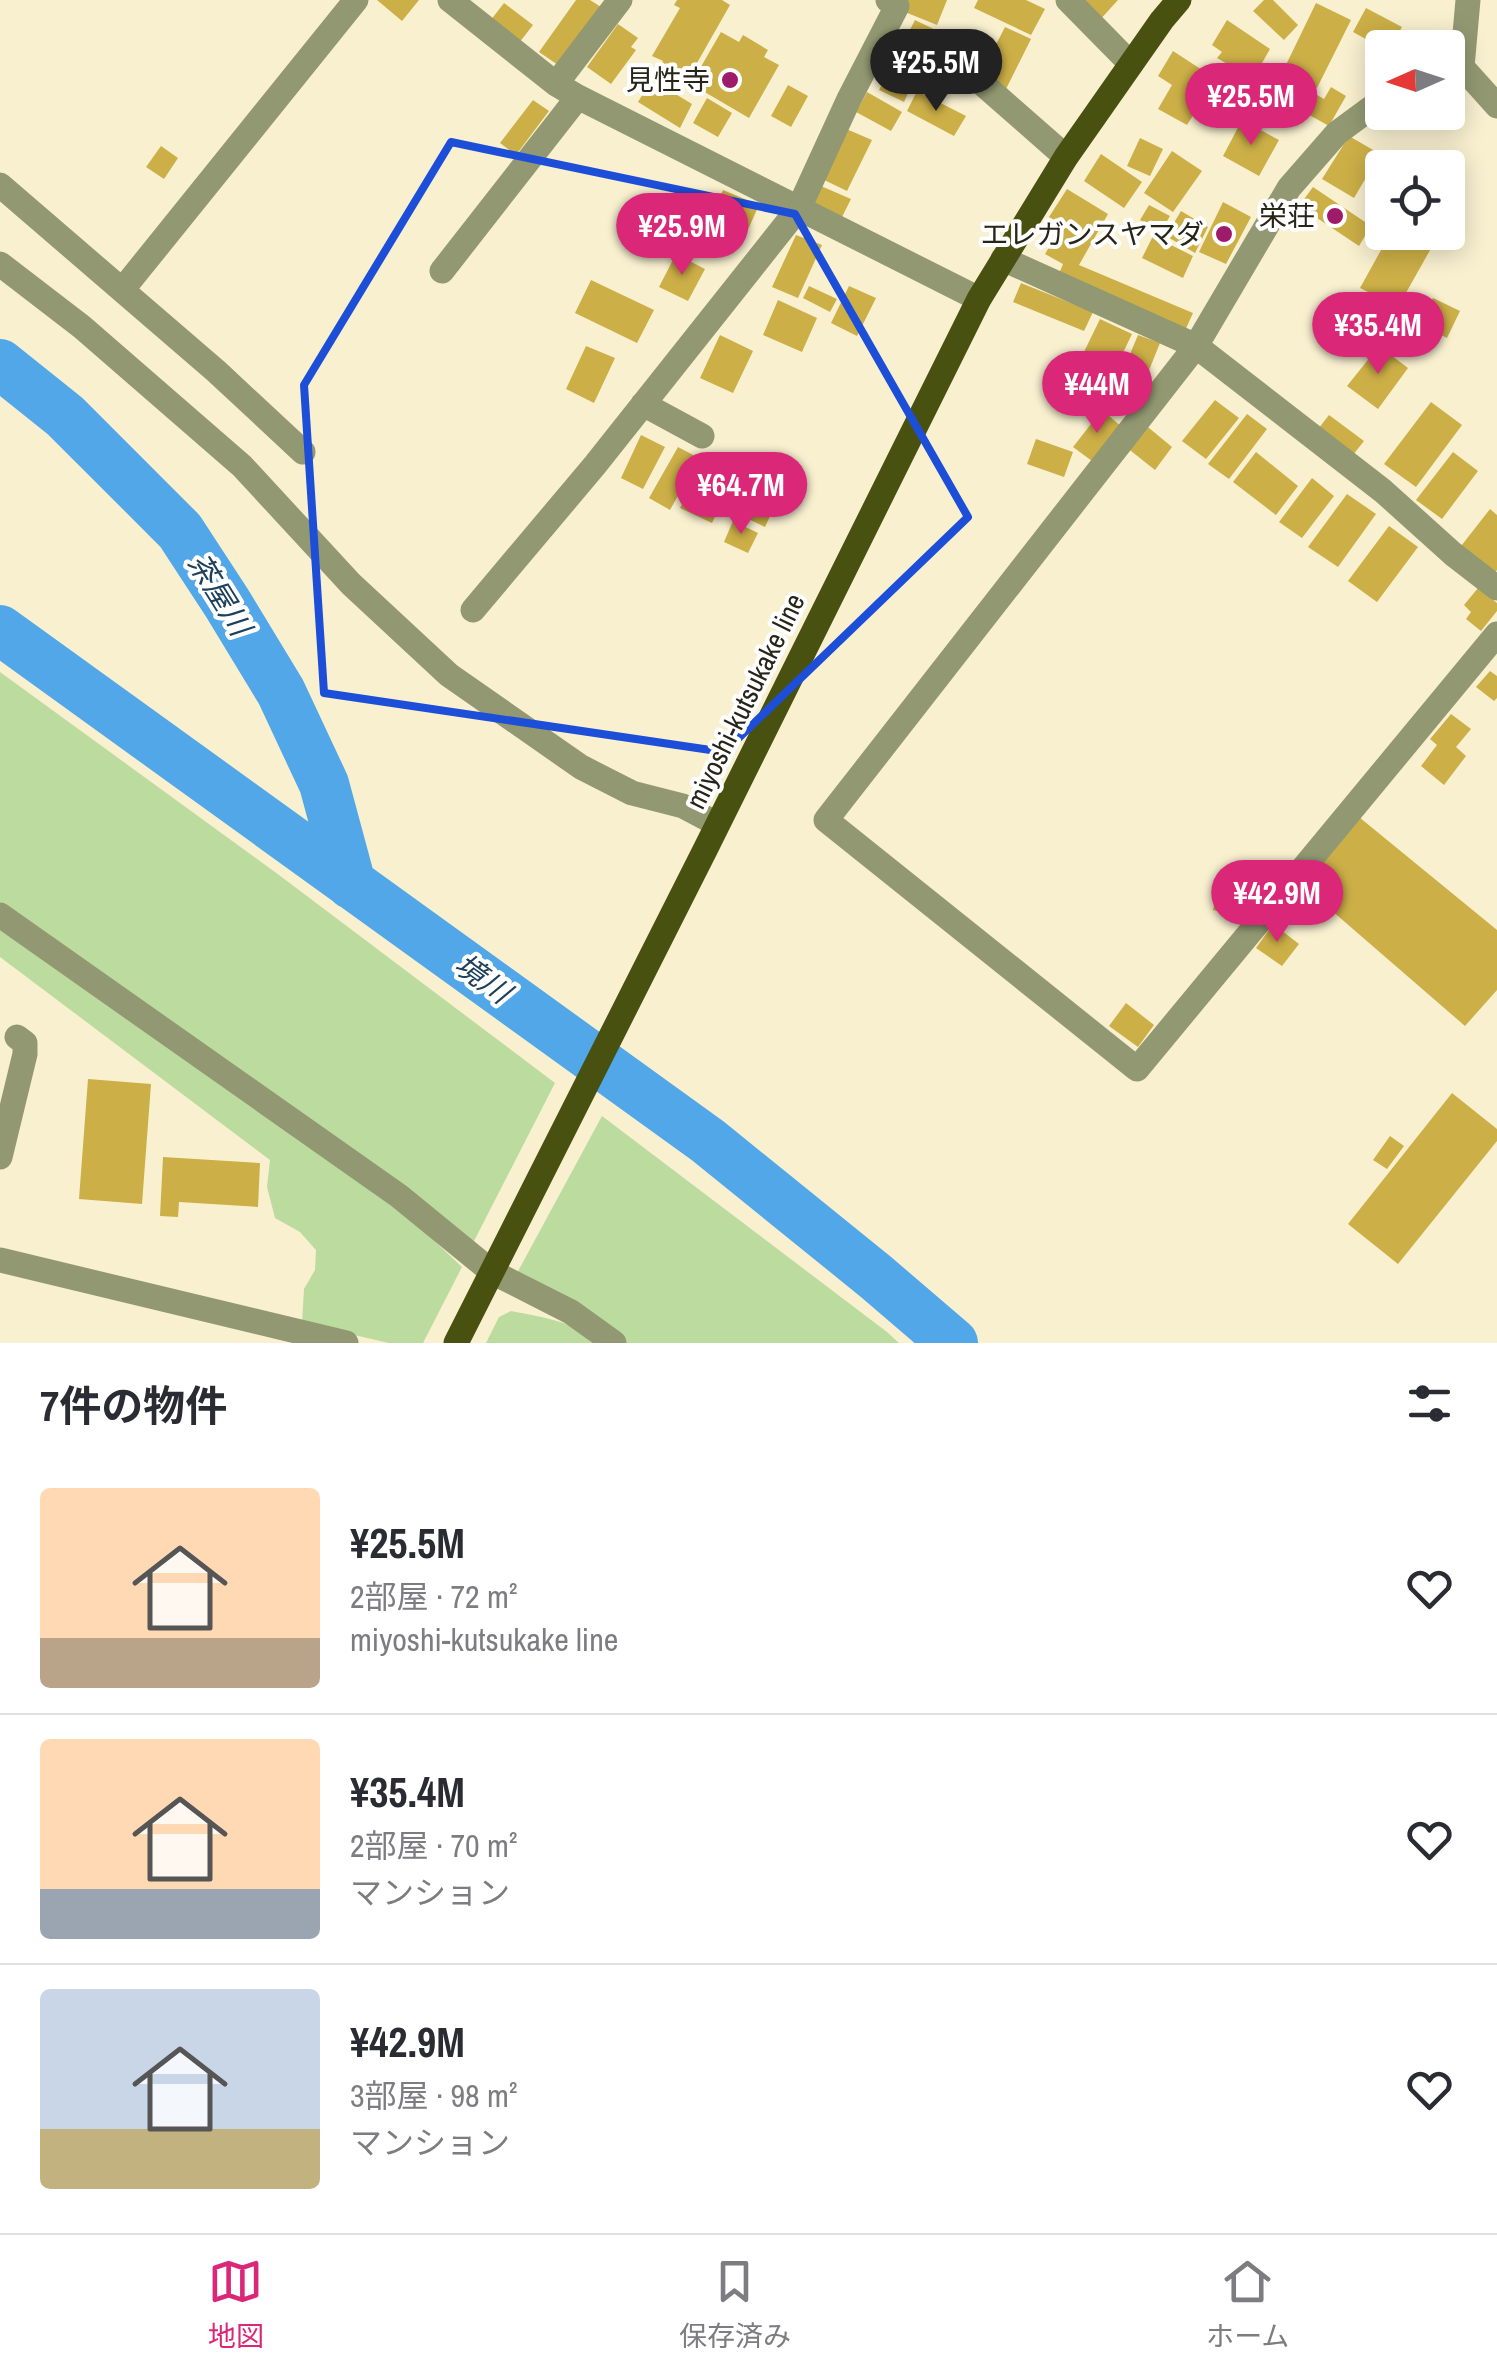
<!DOCTYPE html>
<html lang="ja">
<head>
<meta charset="utf-8">
<style>
	:root { --surface:#fff; --page:#f2f2f3; --text:#2b2b33; --muted:#7c7c81; --line:#e1e1e2; --accent:#db2777 }
	body { margin:0; font-family:"Archivo Narrow","Noto Sans JP",sans-serif; background:var(--page); color:var(--text); height:100vh; display:flex; flex-direction:column; font-size:38px; white-space:nowrap }
	* { box-sizing:border-box; margin:0 }
	p { font-size:32px; color:var(--muted) }
	.icon { flex:none; width:55px; height:55px; fill:none; stroke:currentColor; stroke-width:2; stroke-linecap:round; stroke-linejoin:round }
	.map { position:relative; height:1343px; overflow:hidden }
	.drawer { display:flex; flex-direction:column; background:var(--surface); flex:1 }
	.drawer>* { flex:none }
	.needle { width:65px; rotate:267deg }
	.controls { position:absolute; left:1365px; top:30px; display:grid; gap:20px }
	.controls a { display:grid; place-items:center; width:100px; height:100px; border-radius:10px; background:var(--surface); box-shadow:0 5px 25px #0003; font-size:50px }
	.price { position:absolute; translate:-50% -85px; padding:0 22px; border-radius:35px; background:var(--accent); color:#fff; font-size:32px; line-height:65px; filter:drop-shadow(0 2px 5px #0008) }
	.price::after { content:''; position:absolute; left:50%; top:60px; width:30px; height:22px; margin-left:-15px; background:inherit; clip-path:polygon(0 0,100% 0,50% 100%) }
	.price.selected { background:#222; color:#fff }
	ul { padding:0; list-style:none }
	li { display:flex; align-items:center; gap:30px; height:250px; padding:0 40px }
	li+li { border-top:2px solid var(--line) }
	li span { display:grid; place-items:center; flex:none; width:280px; height:200px; border-radius:10px; color:#555 }
	li>.icon { margin-inline-start:auto }
	span .icon { width:120px; height:120px; fill:#fffc; stroke-width:1 }
	li b { font-size:42px }
	h2 { display:flex; justify-content:space-between; align-items:center; height:120px; padding:0 40px; font-size:42px }
	.dock { display:flex; justify-content:space-around; align-items:center; height:140px; border-top:2px solid var(--line); background:var(--surface); font-size:28px; color:var(--muted) }
	.dock a { display:grid; justify-items:center; gap:5px }
	.dock .selected { color:var(--accent) }
	.map>svg:first-child { display:block }
</style>
</head>
<body>
<div class="map">
<svg width="1497" height="1343" viewBox="0 0 1497 1343">
	<rect width="100%" height="100%" fill="#f9f0d0"/>
	<!-- green -->
	<path fill="#bcdb9f" d="M0,672L279,875L555,1083L473,1243L0,906Z
		M0,924L387,1196L462,1267L423,1343H389L302,1323L304,1289L315,1270L316,1250L300,1232L275,1218L267,1187L270,1160L0,957Z
		M602,1116L887,1332L899,1343H627L602,1325L516,1275Z
		M511,1311C543,1317 577,1323 603,1343H486L499,1317Z"/>
	<g fill="none" stroke-linecap="round" stroke-linejoin="round">
		<!-- river -->
		<path stroke="#51a7e7" stroke-width="50" d="M0,364L65,416L180,531L227,603L281,692L324,784L351,884
			M0,630L708,1141L876,1277L953,1343"/>
	</g>
	<!-- building -->
	<path fill="#ccaf47" d="M377,0H419L402,21Z
		M576,0H590L601,7L558,65L539,52Z
		M677,0H722L730,5L689,77L675,68L664,87L692,104L680,128L638,102L663,61L652,56L680,8L674,5Z
		M904,0H947L937,25L900,10Z
		M978,0H1026L1045,9L1031,35L974,8Z
		M1074,0H1118L1098,22Z
		M1264,0H1273L1298,25L1284,40L1253,11Z
		M504,3L533,25L519,43L490,21Z
		M1316,3L1351,20L1317,88L1283,71Z
		M1366,8L1402,27L1391,48H1382L1353,32Z
		M915,20L950,37L923,89L912,85L904,102L879,90Z
		M1227,20L1270,49L1253,79L1217,58L1222,52L1212,45Z
		M618,24L638,38L631,47L636,50L611,84L587,67Z
		M1005,27L1031,39L1006,89L980,76Z
		M721,32L739,42L743,35L768,50L764,57L779,65L749,118L691,84Z
		M1173,51L1216,79L1187,125L1158,109L1172,85L1158,76Z
		M1279,73L1324,99L1331,87L1346,96L1329,126L1268,92Z
		M788,85L808,96L791,127L771,116Z
		M917,91L966,116L954,136L907,111Z
		M867,92L902,112L891,131L856,112Z
		M707,98L732,113L718,137L693,123Z
		M533,100L549,111L516,155L500,143Z
		M1242,120L1279,140L1259,176L1223,156Z
		M844,128L872,140L847,191L820,178Z
		M1349,136L1380,154L1354,198L1322,179Z
		M1140,138L1163,149L1150,176L1127,166Z
		M161,146L178,158L164,179L146,167Z
		M1172,151L1202,171L1173,212L1144,193Z
		M1101,154L1142,182L1124,208L1084,181Z
		M814,183L851,199L841,219L805,203Z
		M1313,187L1371,226L1359,246L1299,206Z
		M1067,189L1108,214L1079,265L1193,313L1183,335L1056,281L1063,264L1045,254L1062,225L1049,217Z
		M723,190L759,205L746,234L711,218Z
		M1223,202L1251,217L1226,264L1199,252Z
		M1149,205L1170,216L1161,231L1140,220Z
		M1181,211L1208,227L1195,253L1166,236Z
		M1391,232H1433L1438,236L1398,307L1360,288Z
		M796,235L822,245L798,298L772,287Z
		M1153,236L1193,256L1183,278L1142,258Z
		M676,254L705,269L688,301L659,287Z
		M591,280L654,310L637,343L575,313Z
		M1021,283L1093,312L1084,331L1013,302Z
		M809,286L837,299L830,312L803,298Z
		M849,286L876,298L857,336L831,323Z
		M1433,298L1460,311L1447,338L1419,324Z
		M778,300L817,318L802,352L763,335Z
		M1100,319L1132,334L1098,405L1065,391Z
		M720,335L753,351L733,393L700,378Z
		M1138,335L1160,343L1139,395L1117,385Z
		M586,346L615,358L594,403L566,389Z
		M1379,346L1408,368L1378,409L1347,386Z
		M1215,400L1239,418L1206,459L1182,441Z
		M1431,402L1462,425L1416,487L1384,464Z
		M1102,410L1122,427L1092,461L1073,447Z
		M1247,414L1267,429L1229,479L1208,464Z
		M1329,415L1364,441L1349,460L1315,433Z
		M1143,423L1172,447L1155,470L1126,447Z
		M641,435L665,447L643,489L621,478Z
		M1036,439L1073,452L1064,477L1027,464Z
		M678,447L699,458L670,510L649,498Z
		M1256,452L1298,486L1276,515L1233,482Z
		M1453,452L1478,471L1442,519L1416,500Z
		M705,458L737,472L712,523L680,508Z
		M758,477L783,488L765,527L740,515Z
		M1312,478L1334,496L1302,538L1279,522Z
		M1347,494L1376,514L1338,567L1308,547Z
		M1490,509L1497,515V570L1493,576L1458,550Z
		M733,521L758,533L748,553L724,542Z
		M1389,526L1418,547L1377,602L1348,581Z
		M1478,588L1497,603V611L1481,631L1466,619L1471,612L1464,605Z
		M1490,671L1497,676V698L1494,701L1476,687Z
		M1451,714L1471,729L1456,747L1466,756L1444,785L1421,766L1437,745L1430,739Z
		M1359,817L1497,930V990L1465,1026L1301,884Z
		M1223,872L1255,881L1246,917L1213,910Z
		M1273,924L1299,944L1282,966L1256,948Z
		M1126,1003L1154,1025L1138,1047L1109,1026Z
		M88,1079L151,1084L142,1204L79,1199Z
		M1452,1093L1497,1129V1141L1398,1264L1348,1224Z
		M1390,1136L1404,1146L1387,1169L1373,1160Z
		M163,1157L260,1163L258,1207L179,1202L178,1217L160,1216Z"/>
	<g fill="none" stroke-linecap="round" stroke-linejoin="round">
		<!-- minor -->
		<path stroke="#929972" stroke-width="25" d="M450,0L556,84L578,97L979,299
			M1068,0L1131,64
			M1462,67L1497,106
			M1448,76L1462,67L1468,0
			M556,84L620,0
			M984,85L1066,157
			M1382,104L1375,105L1337,133L1289,188L1196,346L826,820L1137,1069L1497,634
			M0,185L216,371L303,452
			M1003,259L1196,346L1383,491L1453,554L1497,588
			M0,264L82,327L242,466L351,584L449,675L581,767L632,793L683,806L717,824
			M442,271L578,97
			M123,289L356,0
			M643,404L702,436
			M473,610L595,465L799,208L849,99L897,6L888,0
			M0,915L399,1196L492,1272L571,1312L614,1343
			M0,1157L25,1054V1043L17,1037
			M0,1260L346,1343"/>
		<!-- major -->
		<path stroke="#495110" stroke-width="25" d="M456,1343L706,848L979,299L1066,157L1162,20L1179,0"/>
	</g>
	<!-- marked area -->
	<path fill="none" stroke="#1d4ed8" stroke-width="8" stroke-linejoin="round" d="M451,142L795,214L968,517L724,752L324,693L304,385Z"/>
	<!-- markers -->
	<g fill="#9e1a6b" stroke="#fff" stroke-width="4">
		<circle cx="730" cy="80" r="10"/>
		<circle cx="1335" cy="216" r="10"/>
		<circle cx="1224" cy="234" r="10"/>
	</g>
	<g text-anchor="middle" dominant-baseline="central" stroke-width="8" stroke-linejoin="round" paint-order="stroke">
		<!-- poi labels -->
		<g font-size="28" fill="#272418" stroke="#fff" text-anchor="end">
			<text x="710" y="80">見性寺</text>
			<text x="1315" y="216">栄荘</text>
			<text x="1204" y="234">エレガンスヤマダ</text>
		</g>
		<!-- street labels -->
		<g font-size="28" fill="#272418" stroke="#fff">
			<text transform="translate(745 701) rotate(-64)">miyoshi-kutsukake line</text>
		</g>
		<!-- water labels -->
		<g font-size="30" font-style="italic" fill="#1d405b" stroke="#fff">
			<text transform="translate(220 594) rotate(58)">茶屋川</text>
			<text transform="translate(483 978) rotate(36)">境川</text>
		</g>
	</g>
</svg>
<div class="controls">
<a><svg class="needle" viewBox="-14 -14 28 28"><path d="M0-13l5 13h-10z" fill="#e53935"/><path d="M0 13l5-13h-10z" fill="#7c7c81"/></svg></a>
<a><svg class="icon" aria-label="locate" viewBox="0 0 24 24"><circle cx="12" cy="12" r="6"/><path d="M12 2v4M12 18v4M2 12h4M18 12h4"/></svg></a>
</div>
<b class="price selected" style="left:936px;top:114px">¥25.5M</b>
<b class="price" style="left:1251px;top:148px">¥25.5M</b>
<b class="price" style="left:682px;top:278px">¥25.9M</b>
<b class="price" style="left:1378px;top:377px">¥35.4M</b>
<b class="price" style="left:1097px;top:436px">¥44M</b>
<b class="price" style="left:741px;top:537px">¥64.7M</b>
<b class="price" style="left:1277px;top:945px">¥42.9M</b>
</div>
<section class="drawer">
<h2>7件の物件<svg class="icon" aria-label="filters" viewBox="0 0 24 24"><path d="M4 7h16M4 17h16"/><circle cx="9" cy="7" r="2"/><circle cx="15" cy="17" r="2"/></svg></h2>
<ul>
<li><span style="background:linear-gradient(#ffd9b3 75%,#b9a48a 0)"><svg class="icon" aria-label="home" viewBox="0 0 24 24"><path d="M3 11l9-7 9 7M6 9v11h12V9"/></svg></span><div><b>¥25.5M</b><p>2部屋 · 72 m²</p><p>miyoshi-kutsukake line</p></div><svg class="icon" aria-label="heart" viewBox="0 0 24 24"><path d="M12 20l-8-8c-3-5 5-10 8-4 3-6 11-1 8 4z"/></svg></li>
<li><span style="background:linear-gradient(#ffd9b3 75%,#9aa5b1 0)"><svg class="icon" aria-label="home" viewBox="0 0 24 24"><path d="M3 11l9-7 9 7M6 9v11h12V9"/></svg></span><div><b>¥35.4M</b><p>2部屋 · 70 m²</p><p>マンション</p></div><svg class="icon" aria-label="heart" viewBox="0 0 24 24"><path d="M12 20l-8-8c-3-5 5-10 8-4 3-6 11-1 8 4z"/></svg></li>
<li><span style="background:linear-gradient(#c9d6e8 70%,#c2b280 0)"><svg class="icon" aria-label="home" viewBox="0 0 24 24"><path d="M3 11l9-7 9 7M6 9v11h12V9"/></svg></span><div><b>¥42.9M</b><p>3部屋 · 98 m²</p><p>マンション</p></div><svg class="icon" aria-label="heart" viewBox="0 0 24 24"><path d="M12 20l-8-8c-3-5 5-10 8-4 3-6 11-1 8 4z"/></svg></li>
</ul>
</section>
<nav class="dock">
<a class="selected"><svg class="icon" aria-label="map" viewBox="0 0 24 24"><path d="M3 6l6-2 6 2 6-2v14l-6 2-6-2-6 2zM9 4v14M15 6v14"/></svg>地図</a>
<a><svg class="icon" aria-label="saved" viewBox="0 0 24 24"><path d="M7 4h10v16l-5-4-5 4z"/></svg>保存済み</a>
<a><svg class="icon" aria-label="home" viewBox="0 0 24 24"><path d="M3 11l9-7 9 7M6 9v11h12V9"/></svg>ホーム</a>
</nav>
</body>
</html>
